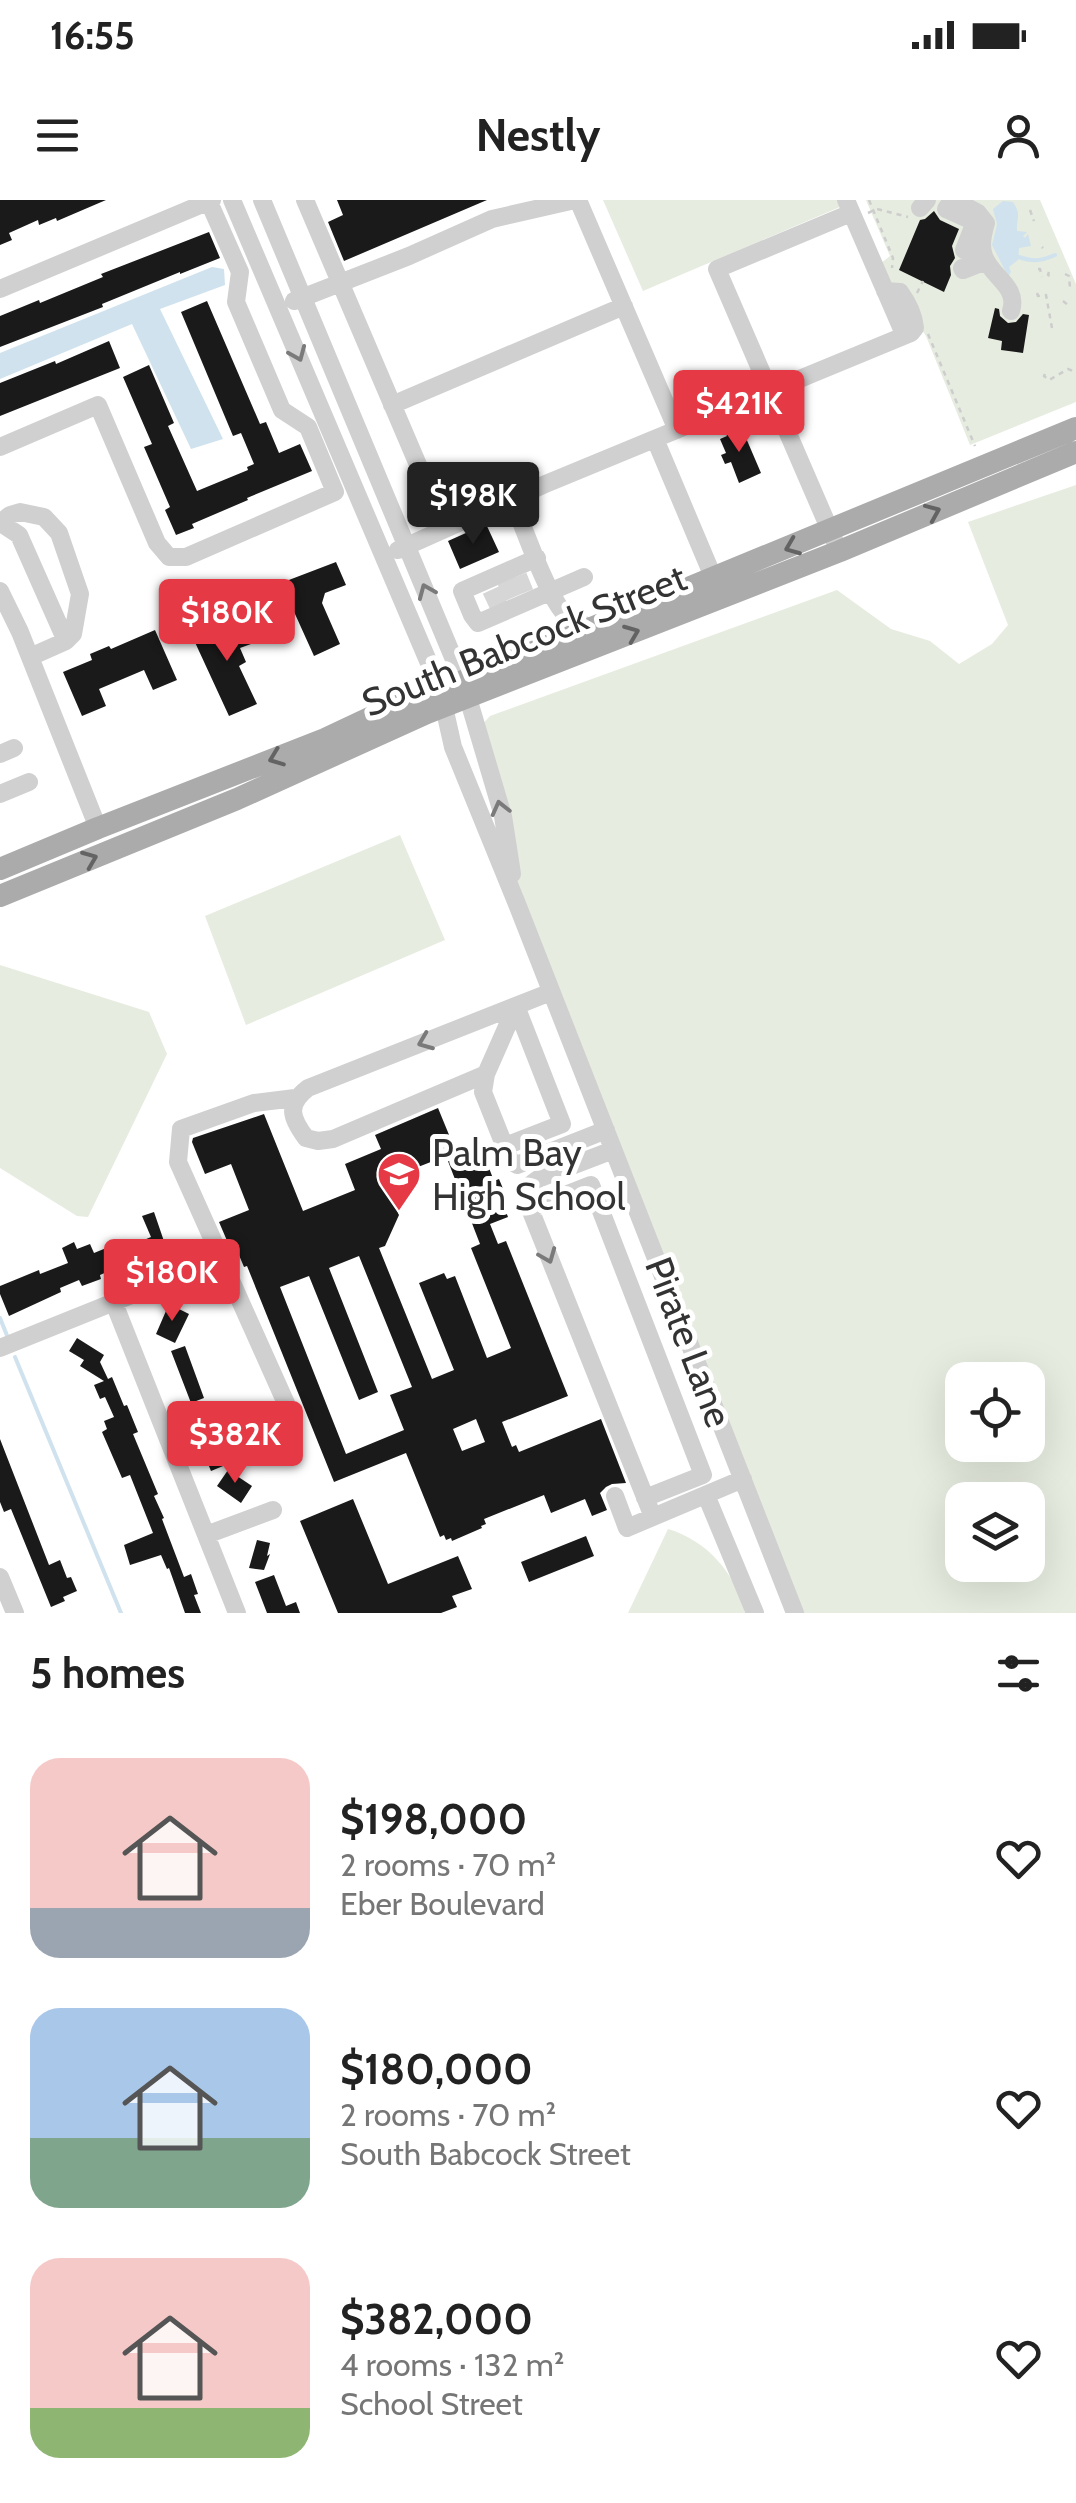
<!DOCTYPE html>
<html lang="en">
<head>
<meta charset="utf-8">
<style>
	:root { --surface:#fff; --page:#f2f2f2; --text:#222; --muted:#767676; --accent:#e63946 }
	body { margin:0; font-family:Cabin,sans-serif; background:var(--page); color:var(--text); height:100vh; display:flex; flex-direction:column; font-size:38px; white-space:nowrap }
	* { box-sizing:border-box; margin:0 }
	p { font-size:32px; color:var(--muted) }
	.icon { flex:none; width:55px; height:55px; fill:none; stroke:currentColor; stroke-width:2; stroke-linecap:round; stroke-linejoin:round }
	.map { position:relative; height:1413px; overflow:hidden }
	.panel { display:flex; flex-direction:column; background:var(--surface); flex:1 }
	.panel>* { flex:none }
	.controls { position:absolute; left:945px; top:1162px; display:grid; gap:20px }
	.controls a { display:grid; place-items:center; width:100px; height:100px; border-radius:20px; background:var(--surface); box-shadow:0 10px 40px #0002; font-size:50px }
	.price { position:absolute; translate:-50% -85px; padding:0 22px; border-radius:10px; background:var(--accent); color:#fff; font-size:32px; line-height:65px; filter:drop-shadow(0 2px 5px #0008) }
	.price::after { content:''; position:absolute; left:50%; top:60px; width:30px; height:22px; margin-left:-15px; background:inherit; clip-path:polygon(0 0,100% 0,50% 100%) }
	.price.current { background:#222; color:#fff }
	ul { padding:0; list-style:none }
	li { display:flex; align-items:center; gap:30px; height:250px; padding:0 30px }
	li span { display:grid; place-items:center; flex:none; width:280px; height:200px; border-radius:30px; color:#555 }
	li>.icon { margin-inline-start:auto }
	span .icon { width:120px; height:120px; fill:#fffc; stroke-width:1 }
	li b { font-size:42px }
	h2 { display:flex; justify-content:space-between; align-items:center; height:120px; padding:0 30px; font-size:42px }
	.status { display:flex; justify-content:space-between; align-items:center; height:70px; padding:0 50px; background:var(--surface); direction:ltr }
	.status svg { height:28px; fill:currentColor }
	header { display:flex; justify-content:space-between; align-items:center; height:130px; padding:0 30px; background:var(--surface); font-size:45px; font-weight:800 }
	.map>svg:first-child { display:block }
</style>
</head>
<body>
<div class="status"><b>16:55</b><svg viewBox="0 0 49 12"><path d="M0 12V9h3v3zM5 12V6h3v6zM10 12V3h3v9zM15 12V0h3v12zM26 1h20v11H26zM47 4h2v5h-2z"/></svg></div>
<header><svg class="icon" aria-label="menu" viewBox="0 0 24 24"><path d="M4 6h16M4 12h16M4 18h16"/></svg>Nestly<svg class="icon" aria-label="person" viewBox="0 0 24 24"><circle cx="12" cy="8" r="4"/><path d="M4 21q1-7 8-7t8 7"/></svg></header>
<div class="map">
<svg width="1076" height="1413" viewBox="0 0 1076 1413">
	<rect width="100%" height="100%" fill="#fff"/>
	<!-- green -->
	<path fill="#e6ecdf" fill-rule="evenodd" d="M603,0H837L840,7L643,91Z
		M866,0H1040L1076,84V202L970,245L926,136L892,86L881,63L890,56Z
		M1076,285V1413H795L517,704L478,529L490,516L837,390L891,429L930,441L959,464L992,444L1008,425L968,322ZM962,1180H1028V1245H962ZM962,1300H1028V1365H962Z
		M400,635L445,740L246,825L205,716Z
		M0,765L149,812L167,854L88,1017L77,1016L0,968Z
		M668,1329C706,1340 736,1373 745,1413H628Z"/>
	<!-- water -->
	<path fill="#cfe2ee" d="M1003,1L1013,2C1022,16 1016,17 1017,31L1027,32L1023,36L1025,38L1028,34L1031,46L1019,48L1018,60L1009,67L1011,72L1008,76L992,45L997,24L993,9Z
		M212,67L224,69L225,85L160,109L223,239L191,249L132,124L0,179V153Z"/>
	<g fill="none" stroke-linecap="round" stroke-linejoin="round">
		<!-- stream -->
		<path stroke="#cfe2ee" stroke-width="4" d="M1019,57C1033,62 1041,61 1055,55
			M0,1118L8,1138
			M15,1157L121,1413"/>
	</g>
	<!-- building -->
	<path fill="#1a1a1a" fill-rule="evenodd" d="M0,0H106L57,21L56,18L39,25L38,20L9,33L12,40L0,45Z
		M337,0H487L344,61L328,22L343,15Z
		M934,11L940,20L959,29L952,46L955,58L950,66L951,75L944,92L899,70L920,20L925,19Z
		M209,32L220,58L180,74V72L102,104L103,107L0,147V116L39,100L40,103L103,77L101,74Z
		M207,101L260,224L266,222L279,253L300,244L312,271L247,298L248,300L192,324L194,328L176,335L165,310L170,307L144,247L152,244L123,177L149,165L174,223L168,226L197,291L248,270L247,267L254,264L241,233L233,236L181,112Z
		M995,108L999,109L1000,116L1008,123L1016,122L1023,114L1029,115L1023,153L1001,150L1002,141L988,138Z
		M109,141L120,168L0,216V183L55,161L56,164Z
		M736,225L739,233L743,231L761,273L739,283L731,262L725,264L721,255L726,253L720,239L727,236L724,230Z
		M486,324L499,352L460,369L448,341Z
		M336,362L346,385L325,393L322,403L340,444L314,456L281,383Z
		M239,417L251,444L240,448L246,462L239,466L257,504L229,516L193,438Z
		M155,430L177,480L153,490L144,470L99,489L106,506L82,516L63,472L92,460L90,454L109,446L111,449Z
		M438,908L461,964L484,955L494,981L499,979L504,991L499,993L508,1017L490,1024L498,1044L506,1041L568,1196L502,1222L512,1247L516,1245L519,1252L601,1219L626,1283L612,1284L606,1287L600,1293L607,1310L592,1316L585,1299L551,1313L544,1295L484,1319L486,1324L481,1326L482,1328L452,1341L451,1338L446,1340L444,1335L440,1337L406,1253L334,1282L247,1066L244,1067L236,1048L231,1050L219,1022L249,1010L231,964L205,974L192,942L193,938L264,914L303,1011L355,990L345,964L381,949L375,935ZM446,956L480,1044L471,1048L511,1148L487,1158L455,1076L447,1079L444,1073L419,1083L454,1170L432,1179L379,1048L385,1046L399,1015L385,980ZM359,1056L412,1187L390,1195L404,1230L346,1254L280,1087L309,1076L359,1200L378,1192L329,1068ZM476,1219L485,1242L462,1251L453,1229Z
		M154,1012L167,1050L147,1058L146,1054L122,1064L123,1065L100,1075L101,1079L82,1086L79,1080L60,1088L61,1092L9,1116L0,1094V1086L39,1070L40,1074L68,1063L62,1048L74,1042L77,1049L90,1044L94,1053L116,1044L119,1049L125,1048L151,1037L142,1016Z
		M169,1104L189,1114L175,1143L156,1134Z
		M77,1138L104,1155L100,1162L108,1179L112,1177L124,1206L127,1205L138,1232L133,1234L158,1294L154,1296L164,1318L162,1319L184,1377L191,1374L198,1394L194,1395L201,1413H185L169,1368L167,1369L161,1355L130,1365L124,1345L153,1333L130,1275L122,1278L102,1232L107,1229L104,1221L114,1217L105,1197L100,1199L94,1185L104,1181L80,1166L84,1160L69,1151Z
		M185,1146L204,1198L191,1203L171,1151Z
		M219,1216L230,1244L222,1247L228,1264L211,1271L203,1252L210,1249L201,1224Z
		M0,1239L49,1365L60,1360L67,1378L71,1377L77,1391L63,1397L65,1401L51,1407L11,1309L4,1312L0,1302Z
		M228,1270L252,1286L241,1303L217,1286Z
		M353,1299L388,1384L458,1356L472,1389L452,1396L457,1407L441,1413H338L300,1321Z
		M586,1336L594,1356L529,1382L521,1362Z
		M257,1340L270,1343L267,1356L270,1354L264,1370L249,1368Z
		M274,1375L286,1406L296,1402L300,1413H267L255,1382Z"/>
	<g fill="none" stroke-linecap="round" stroke-linejoin="round">
		<!-- minor-tunnel -->
		<path stroke="#d6d6d6" stroke-width="18" stroke-dasharray="18 9" stroke-linecap="butt" d="M518,376L526,396
			M506,381L515,401
			M491,390L499,407"/>
		<!-- path -->
		<path stroke="#cdcdcd" stroke-width="2.5" stroke-dasharray="5 5" stroke-linecap="butt" d="M869,0L893,58L892,68
			M1030,10L1034,21
			M868,13L877,9L908,17
			M1042,47L1043,48
			M1038,69H1040L1042,77
			M1049,72L1048,75L1050,76
			M1065,74L1069,76L1070,88
			M917,93L923,81
			M1037,93L1038,96L1046,95L1052,128
			M1063,101L1068,105
			M928,134L975,246
			M1045,174L1044,176L1049,180L1068,169L1076,172"/>
		<!-- minor -->
		<path stroke="#d0d0d0" stroke-width="18" d="M232,0L440,489L453,547L517,704L795,1413
			M262,0L463,481L503,616L512,674
			M305,0L445,328
			M578,0L677,230
			M846,0L904,134
			M954,0L978,13L986,23C983,34 980,45 984,56C991,77 1019,86 1011,111
			M920,8L927,0
			M962,68L963,70L986,61
			M0,89L212,0
			M294,101L409,56L492,19L575,0
			M392,205L624,106
			M655,239L714,379
			M0,247L98,205L157,343L169,357H186L335,292L308,227L282,210L236,102L240,72L209,2
			M512,299C523,325 547,396 565,414C573,421 583,425 593,428
			M0,323L10,315L20,312L44,317L59,333L80,394L73,434L66,441L30,457
			M1,323L19,335L66,441
			M835,342L717,69L851,13
			M398,350L543,285L911,133L915,128C914,115 908,103 900,92L885,91
			M537,358L462,391L472,415L478,423L584,377
			M0,391L20,432L98,628
			M0,554L14,548
			M0,594L29,582
			M516,806L486,874L483,892L510,960L517,965L606,930
			M486,874L333,939L318,941L306,938C291,918 286,905 308,888L551,792
			M505,946L562,924L516,806
			M613,950L540,978C530,984 527,987 526,999L653,1317L743,1279
			M530,1009L591,985L703,1275L645,1298
			M114,1103L237,1413
			M0,1148L184,1074
			M289,1210L178,962L181,929L254,903L295,898
			M706,1295L755,1413
			M615,1296L627,1328L653,1317
			M206,1335L273,1310
			M0,1377L15,1413"/>
		<!-- major -->
		<path stroke="#ababab" stroke-width="22" d="M0,669L98,628L325,539L410,499L463,481L1076,228
			M0,696L237,599L427,513L840,351L1076,252"/>
		<!-- minor-bridge -->
		<path stroke="#d0d0d0" stroke-width="18" d="M948,6L946,9L975,22L964,50L968,52"/>
	</g>
	<!-- one-way arrows -->
	<defs><path id="oneway-chevron" d="M-2-3.5L2.5 0L-2 3.5" fill="none" stroke-width="1.6" stroke-linecap="round" stroke-linejoin="round" transform="scale(2.5)"/></defs>
	<g stroke="#7a7a7a">
		<use href="#oneway-chevron" transform="translate(298 154) rotate(67)"/>
		<use href="#oneway-chevron" transform="translate(426 391) rotate(-113)"/>
		<use href="#oneway-chevron" transform="translate(500 608) rotate(-104)"/>
		<use href="#oneway-chevron" transform="translate(425 842) rotate(158)"/>
		<use href="#oneway-chevron" transform="translate(548 1056) rotate(68)"/>
	</g>
	<g stroke="#636363">
		<use href="#oneway-chevron" transform="translate(933 312) rotate(-23)"/>
		<use href="#oneway-chevron" transform="translate(792 347) rotate(158)"/>
		<use href="#oneway-chevron" transform="translate(632 433) rotate(-22)"/>
		<use href="#oneway-chevron" transform="translate(276 558) rotate(159)"/>
		<use href="#oneway-chevron" transform="translate(90 659) rotate(-22)"/>
	</g>
	<!-- icons -->
	<defs>
		<symbol id="school-pin" viewBox="-11 -11 22 30"><path d="M0 17L-7.5 6A9.5 9.5 0 1 1 7.5 6Z" fill="#e63946" stroke="#fff"/><path d="M0-5L7-2L0 1L-7-2ZM-4 1L0 2.5L4 1V4Q0 6-4 4Z" fill="#fff"/></symbol>
	</defs>
	<g fill-rule="evenodd">
		<use href="#school-pin" x="374" y="949" width="50" height="68"/>
	</g>
	<g text-anchor="middle" dominant-baseline="central" stroke-width="10" stroke-linejoin="round" paint-order="stroke">
		<!-- street labels -->
		<g font-size="38" fill="#333" stroke="#fff">
			<text transform="translate(524 440) rotate(-22)">South Babcock Street</text>
			<text transform="translate(689 1142) rotate(69)">Pirate Lane</text>
		</g>
		<!-- poi labels -->
		<g font-size="38" fill="#333" stroke="#fff" text-anchor="start">
			<text x="432" y="952">Palm Bay<tspan x="432" dy="44">High School</tspan></text>
		</g>
	</g>
</svg>
<div class="controls">
<a><svg class="icon" aria-label="locate" viewBox="0 0 24 24"><circle cx="12" cy="12" r="6"/><path d="M12 2v4M12 18v4M2 12h4M18 12h4"/></svg></a>
<a><svg class="icon" aria-label="layers" viewBox="0 0 24 24"><path d="M12 4l9 5-9 5-9-5zM3 14l9 5 9-5"/></svg></a>
</div>
<b class="price" style="left:739px;top:255px">$421K</b>
<b class="price current" style="left:473px;top:347px">$198K</b>
<b class="price" style="left:227px;top:464px">$180K</b>
<b class="price" style="left:172px;top:1124px">$180K</b>
<b class="price" style="left:235px;top:1286px">$382K</b>
</div>
<section class="panel">
<h2>5 homes<svg class="icon" aria-label="filters" viewBox="0 0 24 24"><path d="M4 7h16M4 17h16"/><circle cx="9" cy="7" r="2"/><circle cx="15" cy="17" r="2"/></svg></h2>
<ul>
<li><span style="background:linear-gradient(#f6c9c9 75%,#9aa5b1 0)"><svg class="icon" aria-label="home" viewBox="0 0 24 24"><path d="M3 11l9-7 9 7M6 9v11h12V9"/></svg></span><div><b>$198,000</b><p>2 rooms · 70 m²</p><p>Eber Boulevard</p></div><svg class="icon" aria-label="heart" viewBox="0 0 24 24"><path d="M12 20l-8-8c-3-5 5-10 8-4 3-6 11-1 8 4z"/></svg></li>
<li><span style="background:linear-gradient(#a9c7e8 65%,#7fa58c 0)"><svg class="icon" aria-label="home" viewBox="0 0 24 24"><path d="M3 11l9-7 9 7M6 9v11h12V9"/></svg></span><div><b>$180,000</b><p>2 rooms · 70 m²</p><p>South Babcock Street</p></div><svg class="icon" aria-label="heart" viewBox="0 0 24 24"><path d="M12 20l-8-8c-3-5 5-10 8-4 3-6 11-1 8 4z"/></svg></li>
<li><span style="background:linear-gradient(#f6c9c9 75%,#8fb573 0)"><svg class="icon" aria-label="home" viewBox="0 0 24 24"><path d="M3 11l9-7 9 7M6 9v11h12V9"/></svg></span><div><b>$382,000</b><p>4 rooms · 132 m²</p><p>School Street</p></div><svg class="icon" aria-label="heart" viewBox="0 0 24 24"><path d="M12 20l-8-8c-3-5 5-10 8-4 3-6 11-1 8 4z"/></svg></li>
</ul>
</section>
</body>
</html>
